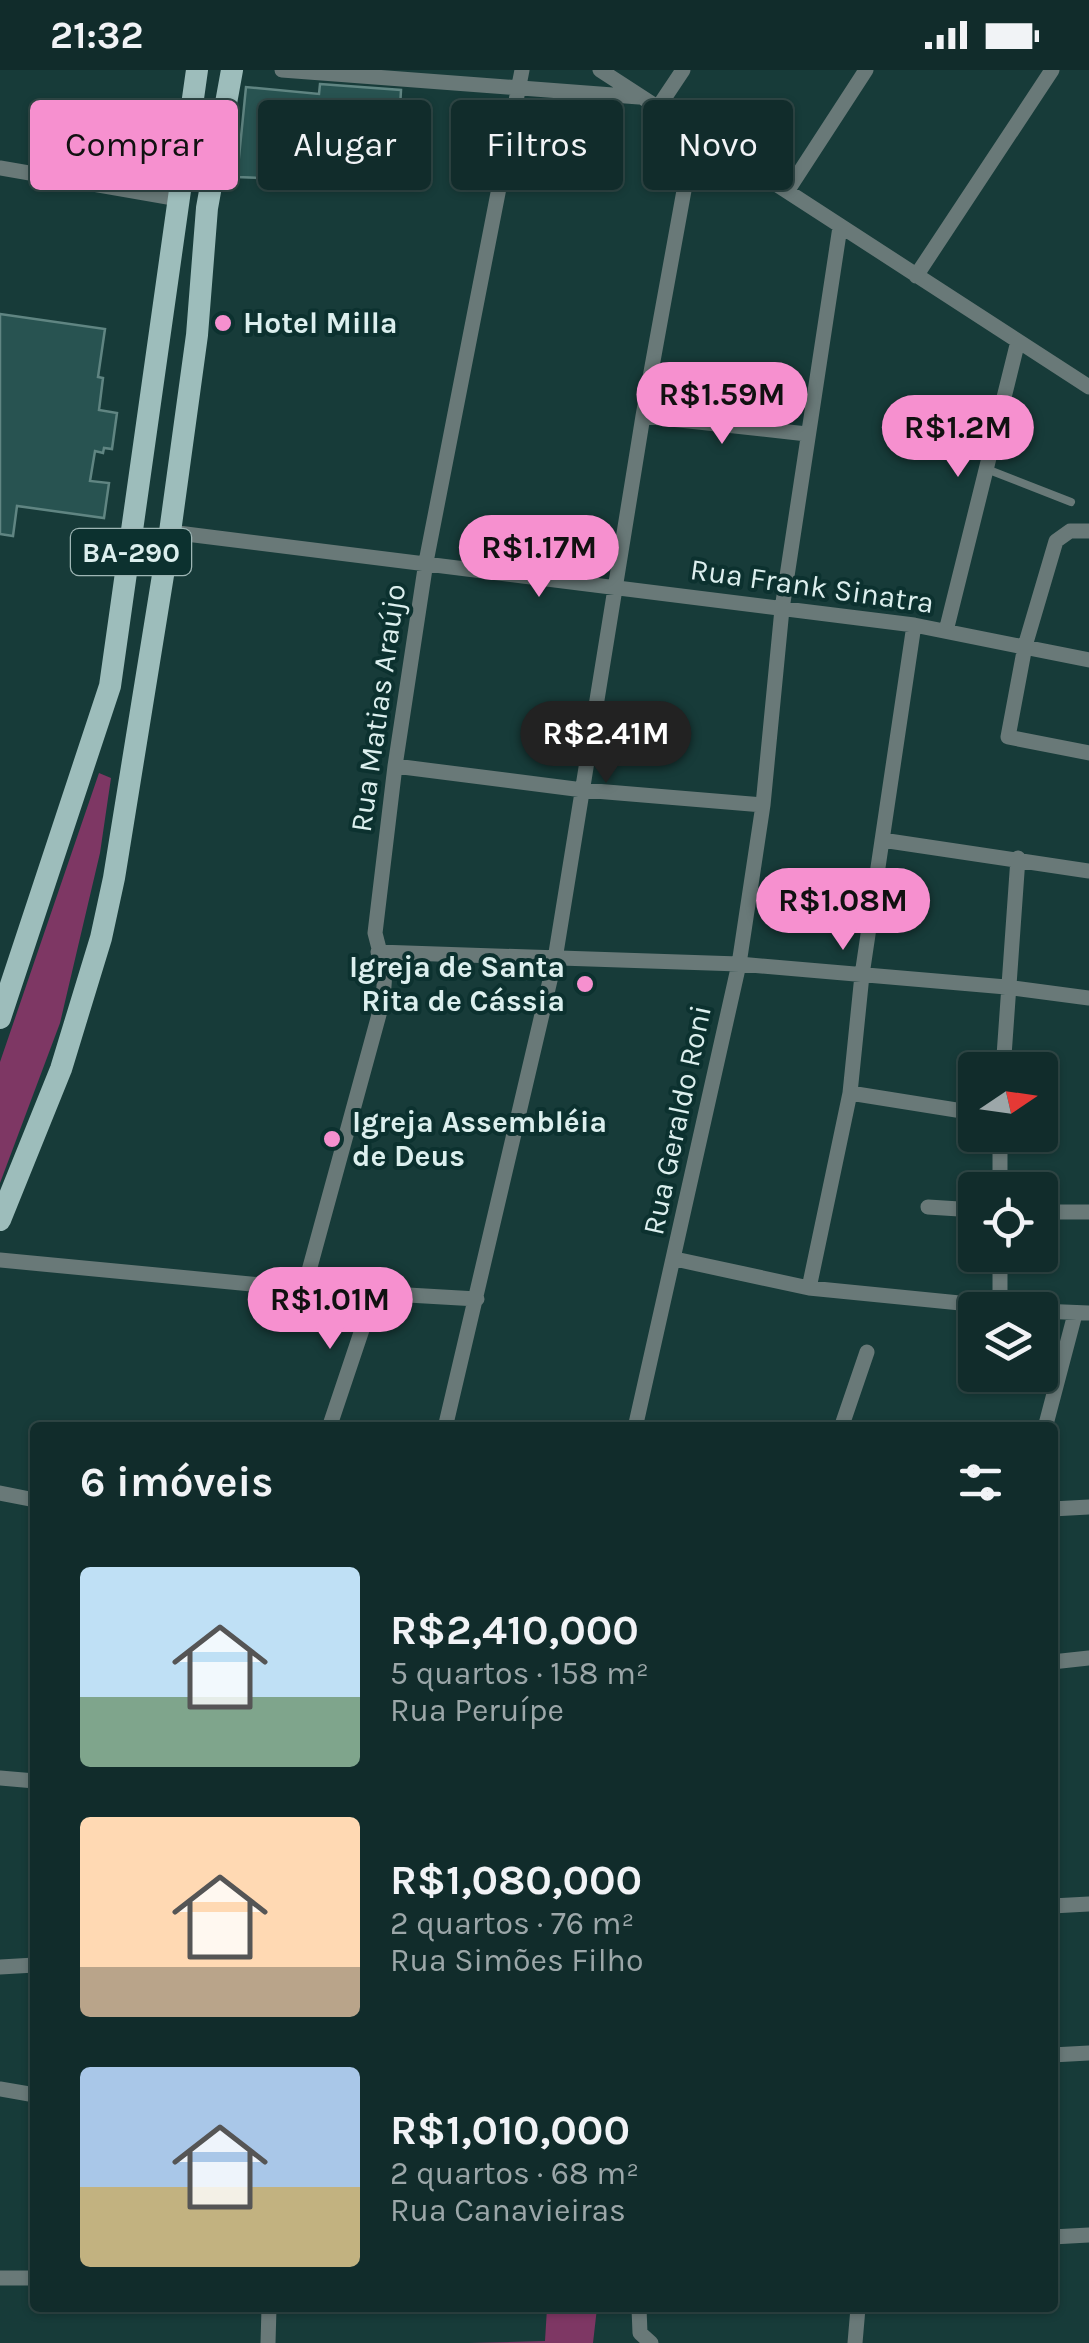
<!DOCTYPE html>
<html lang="pt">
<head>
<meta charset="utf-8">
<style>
	:root { --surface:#112c2b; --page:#1a3433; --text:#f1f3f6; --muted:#9ca7a9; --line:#304847; --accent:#f690cf }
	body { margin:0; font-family:Karla,sans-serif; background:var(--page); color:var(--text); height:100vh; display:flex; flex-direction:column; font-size:38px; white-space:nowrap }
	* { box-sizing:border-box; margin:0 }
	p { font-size:32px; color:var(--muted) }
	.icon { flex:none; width:55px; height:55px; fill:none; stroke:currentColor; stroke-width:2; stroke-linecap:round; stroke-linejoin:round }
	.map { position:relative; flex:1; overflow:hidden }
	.side { position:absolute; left:30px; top:1352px; width:1028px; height:890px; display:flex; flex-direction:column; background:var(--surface); border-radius:10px; box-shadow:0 2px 8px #0004,0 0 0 2px var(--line) }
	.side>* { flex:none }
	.banner { position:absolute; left:30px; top:30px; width:1030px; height:90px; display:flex; gap:20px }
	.needle { width:65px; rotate:77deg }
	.fabs { position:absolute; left:958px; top:982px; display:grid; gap:20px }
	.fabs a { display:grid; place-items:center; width:100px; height:100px; border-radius:10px; background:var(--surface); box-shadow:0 2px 8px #0004,0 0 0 2px var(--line); font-size:50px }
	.price { position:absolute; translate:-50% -85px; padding:0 22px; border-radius:35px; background:var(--accent); color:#111; font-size:32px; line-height:65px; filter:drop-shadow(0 2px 5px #0008) }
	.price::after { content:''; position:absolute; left:50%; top:60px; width:30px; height:22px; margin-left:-15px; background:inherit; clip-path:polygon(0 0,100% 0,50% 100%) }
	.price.current { background:#222; color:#fff }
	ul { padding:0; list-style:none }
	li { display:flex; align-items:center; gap:30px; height:250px; padding:0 50px }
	li span { display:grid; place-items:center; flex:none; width:280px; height:200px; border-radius:10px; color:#555 }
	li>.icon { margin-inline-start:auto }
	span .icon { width:120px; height:120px; fill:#fffc; stroke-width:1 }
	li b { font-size:42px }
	h2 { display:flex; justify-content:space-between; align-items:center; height:120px; padding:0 50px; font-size:42px }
	.chip { padding:0 35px; border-radius:10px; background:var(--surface); box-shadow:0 2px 8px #0004,0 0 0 2px var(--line); font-size:35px; line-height:90px }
	.chip.current { background:var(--accent); color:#111 }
	.status { display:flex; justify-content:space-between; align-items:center; height:70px; padding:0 50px; background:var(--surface); direction:ltr }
	.status svg { height:28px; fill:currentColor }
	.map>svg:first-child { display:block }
</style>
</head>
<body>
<div class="status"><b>21:32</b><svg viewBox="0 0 49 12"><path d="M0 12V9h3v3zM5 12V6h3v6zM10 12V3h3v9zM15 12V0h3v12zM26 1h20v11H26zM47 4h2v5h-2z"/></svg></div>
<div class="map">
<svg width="1089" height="2273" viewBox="0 0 1089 2273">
	<rect width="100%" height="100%" fill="#173b39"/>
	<!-- green -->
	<path fill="#7e3764" d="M99,703L111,708L100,783L60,953L0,1113V992Z
		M547,2238H597L593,2273H468L545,2271Z"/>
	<!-- building -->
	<path fill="#285351" stroke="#608582" stroke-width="2.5" fill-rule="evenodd" d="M320,14L401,20L396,112L366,110L369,57L338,53L333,111L237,107L246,17L319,24ZM264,41L316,46L312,87L260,82Z
		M0,244L105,259L98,307L103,308L99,340L117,343L112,379L104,378L103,383L95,381L90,411L109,413L104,448L17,436L13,466L0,464Z"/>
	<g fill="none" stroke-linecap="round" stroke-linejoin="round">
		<!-- service -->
		<path stroke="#697978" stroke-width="8" d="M984,398L1071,432"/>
		<!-- minor -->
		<path stroke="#697978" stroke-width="15" d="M282,0L639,27
			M600,0L1089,317
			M659,36L683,0
			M0,98L179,129
			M788,120L866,0
			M916,206L1052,0
			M643,346L807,364
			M1089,461H1070L1056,471L1025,576L1008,667L1089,683
			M170,462L914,555L1089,590
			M946,561L1018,271
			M395,696L583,720L763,735
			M882,770L1089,801
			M378,882L739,894L1006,917L1089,928
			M1003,1000L1018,788
			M850,1023L975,1043
			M1000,1120V1065
			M928,1137L975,1140
			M1040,1142H1089
			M675,1189L809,1218L1030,1240
			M0,1190L304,1219L477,1229
			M809,1218L850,1023L862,905L914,555
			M304,1219L383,930L385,902L375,863L395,696L426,492L522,0
			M1000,1237V1185
			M1040,1241L1089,1243
			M329,1358L375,1221
			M445,1358L555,889L643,346L695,60
			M635,1358L739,894L763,735L782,539L840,157
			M841,1358L867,1282
			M1045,1358L1075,1244
			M0,1423L35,1430
			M1052,1439L1089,1437
			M1052,1592L1089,1588
			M0,1708L35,1711
			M1052,1836L1089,1834
			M0,1897L35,1895
			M1052,1985L1089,1983
			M0,2019L35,2025
			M1052,2167L1089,2165
			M0,2208H35
			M639,2238L640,2263L651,2273
			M268,2273L269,2238
			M855,2273L858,2238"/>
		<!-- primary -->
		<path stroke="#9dbdbb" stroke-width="22" d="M0,948L110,616L197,0
			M0,1150L61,999L101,868L114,808L170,462L197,265L207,138L232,0"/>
	</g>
	<!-- markers -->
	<g fill="#f690cf" stroke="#0c312f" stroke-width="4">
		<circle cx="223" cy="253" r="10"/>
		<circle cx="585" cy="914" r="10"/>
		<circle cx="332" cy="1069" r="10"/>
	</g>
	<g text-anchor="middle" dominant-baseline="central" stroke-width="8" stroke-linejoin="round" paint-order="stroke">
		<!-- shield labels -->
		<rect fill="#0c312f" stroke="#9eb6b5" stroke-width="2.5" x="71" y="459" width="120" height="46" rx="8"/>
		<g font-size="28" font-weight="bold" fill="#dcefee">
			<text x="131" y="482">BA-290</text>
		</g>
		<!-- poi labels -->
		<g font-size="30" font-weight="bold" fill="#dcefee" stroke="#0c312f" text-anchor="start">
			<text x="243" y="253">Hotel Milla</text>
			<text x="565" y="897" text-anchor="end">Igreja de Santa<tspan x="565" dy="34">Rita de Cássia</tspan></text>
			<text x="352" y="1052">Igreja Assembléia<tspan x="352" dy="34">de Deus</tspan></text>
		</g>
		<!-- street labels -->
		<g font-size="30" fill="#dcefee" stroke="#0c312f">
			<text transform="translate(812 516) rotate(8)">Rua Frank Sinatra</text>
			<text transform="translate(378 638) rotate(-82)">Rua Matias Araújo</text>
			<text transform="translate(677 1050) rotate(-78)">Rua Geraldo Roni</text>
		</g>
	</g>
</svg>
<div class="fabs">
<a><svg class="needle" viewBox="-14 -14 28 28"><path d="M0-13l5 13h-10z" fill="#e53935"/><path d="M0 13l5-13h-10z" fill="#9ca7a9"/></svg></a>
<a><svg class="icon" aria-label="locate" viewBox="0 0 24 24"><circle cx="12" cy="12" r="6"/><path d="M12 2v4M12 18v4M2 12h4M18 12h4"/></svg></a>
<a><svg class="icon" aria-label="layers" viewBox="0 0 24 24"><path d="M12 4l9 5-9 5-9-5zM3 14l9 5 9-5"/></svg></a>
</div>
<b class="price" style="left:722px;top:377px">R$1.59M</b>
<b class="price" style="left:958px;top:410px">R$1.2M</b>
<b class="price" style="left:539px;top:530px">R$1.17M</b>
<b class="price current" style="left:606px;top:716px">R$2.41M</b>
<b class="price" style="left:843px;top:883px">R$1.08M</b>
<b class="price" style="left:330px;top:1282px">R$1.01M</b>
<div class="banner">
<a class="chip current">Comprar</a>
<a class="chip">Alugar</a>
<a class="chip">Filtros</a>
<a class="chip">Novo</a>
</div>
<section class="side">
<h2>6 imóveis<svg class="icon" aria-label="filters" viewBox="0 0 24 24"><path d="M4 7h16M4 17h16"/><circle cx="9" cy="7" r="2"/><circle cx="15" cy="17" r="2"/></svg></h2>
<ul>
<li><span style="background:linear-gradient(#bfe0f5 65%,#7fa58c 0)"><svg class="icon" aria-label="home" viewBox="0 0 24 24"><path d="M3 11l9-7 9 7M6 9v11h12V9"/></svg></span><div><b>R$2,410,000</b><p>5 quartos · 158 m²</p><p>Rua Peruípe</p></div></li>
<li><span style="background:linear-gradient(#ffd9b3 75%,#b9a48a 0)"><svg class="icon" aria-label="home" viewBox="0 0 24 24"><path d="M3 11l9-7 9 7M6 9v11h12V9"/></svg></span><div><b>R$1,080,000</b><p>2 quartos · 76 m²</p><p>Rua Simões Filho</p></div></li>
<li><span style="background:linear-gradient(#a9c7e8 60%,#c2b280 0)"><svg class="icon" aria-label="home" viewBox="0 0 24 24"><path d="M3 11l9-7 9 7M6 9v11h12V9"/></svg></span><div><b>R$1,010,000</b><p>2 quartos · 68 m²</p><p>Rua Canavieiras</p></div></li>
</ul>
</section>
</div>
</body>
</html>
